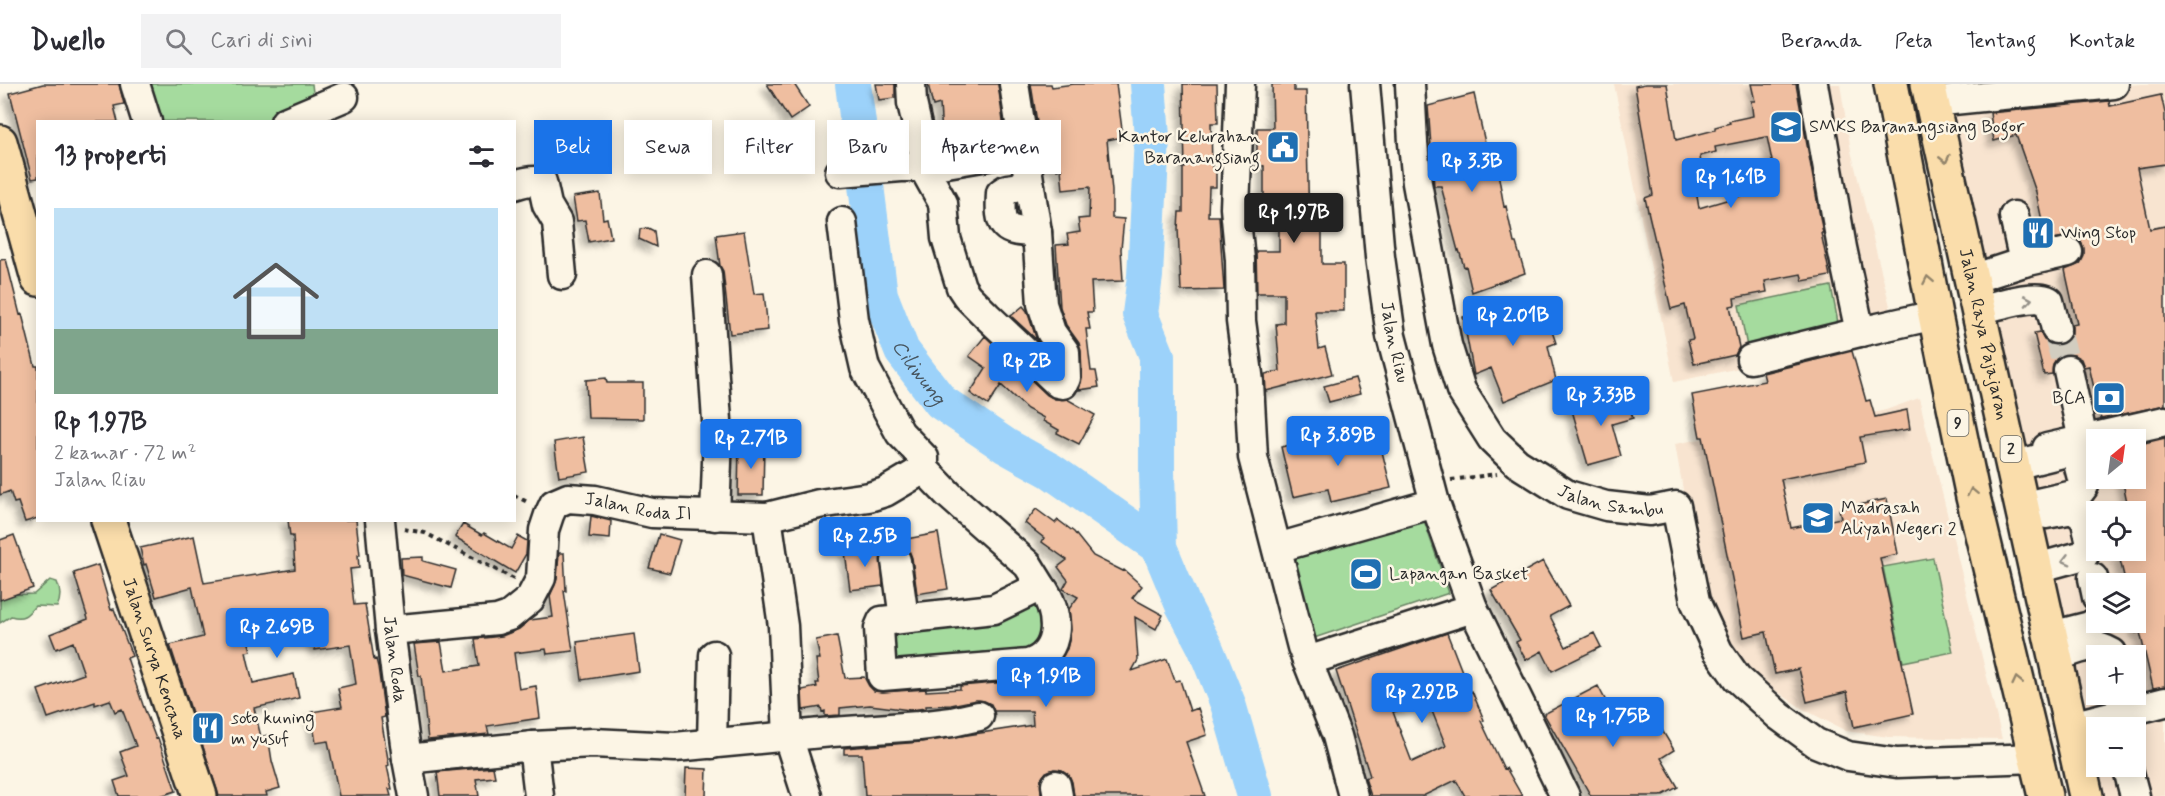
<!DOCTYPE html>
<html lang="id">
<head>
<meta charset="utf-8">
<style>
	:root { --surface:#fff; --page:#f2f2f3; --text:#2b2b33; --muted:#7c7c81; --line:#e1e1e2; --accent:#1a73e8 }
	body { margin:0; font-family:Mynerve,sans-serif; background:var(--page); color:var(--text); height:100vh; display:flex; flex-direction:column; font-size:22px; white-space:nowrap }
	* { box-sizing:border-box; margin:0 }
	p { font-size:20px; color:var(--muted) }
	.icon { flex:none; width:33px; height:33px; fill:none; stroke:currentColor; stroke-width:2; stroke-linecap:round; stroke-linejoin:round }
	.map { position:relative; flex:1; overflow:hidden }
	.details { position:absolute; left:36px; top:36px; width:480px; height:402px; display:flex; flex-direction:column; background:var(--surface); border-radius:0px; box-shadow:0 3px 15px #0003 }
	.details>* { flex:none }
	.guide { position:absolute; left:534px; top:36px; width:570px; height:54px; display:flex; gap:12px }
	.needle { width:39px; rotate:29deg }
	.controls { position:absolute; left:2086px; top:345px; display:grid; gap:12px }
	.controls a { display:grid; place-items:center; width:60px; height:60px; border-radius:0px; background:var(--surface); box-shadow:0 3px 15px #0003; font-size:30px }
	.price { position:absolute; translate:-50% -51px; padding:0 14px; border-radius:6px; background:var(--accent); color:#fff; font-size:20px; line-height:39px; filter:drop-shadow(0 2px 3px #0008) }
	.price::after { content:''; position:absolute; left:50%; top:36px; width:18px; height:14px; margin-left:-9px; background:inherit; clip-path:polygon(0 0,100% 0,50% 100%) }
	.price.active { background:#222; color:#fff }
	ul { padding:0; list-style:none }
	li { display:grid; align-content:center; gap:12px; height:318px; padding:0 18px }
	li+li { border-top:2px solid var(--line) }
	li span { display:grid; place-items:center; height:186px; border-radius:0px; color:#555 }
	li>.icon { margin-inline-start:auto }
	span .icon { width:108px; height:108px; fill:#fffc; stroke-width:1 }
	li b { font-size:26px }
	h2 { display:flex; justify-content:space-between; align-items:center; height:72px; padding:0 18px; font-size:26px }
	.tag { padding:0 21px; border-radius:0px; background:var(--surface); box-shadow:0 3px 15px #0003; font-size:21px; line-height:54px }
	.tag.active { background:var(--accent); color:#fff }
	header { display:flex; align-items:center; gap:36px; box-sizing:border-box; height:84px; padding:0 30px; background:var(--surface); border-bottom:2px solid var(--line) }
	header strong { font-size:28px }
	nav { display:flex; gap:33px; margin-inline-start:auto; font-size:21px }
	.search { width:420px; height:54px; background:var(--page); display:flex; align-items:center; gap:15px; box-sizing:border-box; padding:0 21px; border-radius:0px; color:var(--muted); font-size:22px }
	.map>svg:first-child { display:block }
</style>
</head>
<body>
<header>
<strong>Dwello</strong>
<div class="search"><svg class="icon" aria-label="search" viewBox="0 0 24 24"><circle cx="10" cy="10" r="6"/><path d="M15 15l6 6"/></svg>Cari di sini</div>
<nav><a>Beranda</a><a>Peta</a><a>Tentang</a><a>Kontak</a></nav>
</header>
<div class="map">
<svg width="2165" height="712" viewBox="0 0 2165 712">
	<defs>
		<filter id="shadow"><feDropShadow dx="-5.5" dy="5.5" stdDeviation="3" flood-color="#0004"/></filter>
	</defs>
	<rect width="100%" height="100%" fill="#fcf5e5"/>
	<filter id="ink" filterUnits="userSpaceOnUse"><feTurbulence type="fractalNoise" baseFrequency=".0167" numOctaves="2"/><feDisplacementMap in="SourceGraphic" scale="12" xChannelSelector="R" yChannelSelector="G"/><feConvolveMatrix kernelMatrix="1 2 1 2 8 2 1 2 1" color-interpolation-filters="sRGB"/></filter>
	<g filter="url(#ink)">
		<!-- built -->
		<path fill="#f8e4d0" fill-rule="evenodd" d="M1614,0H1840L1851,67L1890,222L1893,251L1674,298Z
			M2141,0H2165V712H2088L1933,18ZM2097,356H2136V394H2097ZM2097,428H2136V466H2097ZM2097,500H2136V538H2097ZM2097,572H2136V610H2097ZM2097,644H2136V682H2097Z
			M1919,314L2002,655L1889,653L1846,647L1803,625L1751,590L1701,508L1675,360L1772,341L1775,352L1886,326Z"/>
		<!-- green -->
		<path fill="#a5db9e" stroke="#688364" stroke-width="1.5" d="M143,0H312L316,35L302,38L155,37Z
			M1831,202L1840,249L1748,268L1739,221Z
			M1420,425L1449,509L1311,555L1282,472Z
			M1933,474L1953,568L1903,578L1883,483Z
			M50,496L57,498C61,507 61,515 57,523L35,522C27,531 23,536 11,532L0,539V511L34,510Z
			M1041,502L1047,569L889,592L879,541Z"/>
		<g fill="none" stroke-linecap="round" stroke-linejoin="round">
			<!-- river -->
			<g stroke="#9cd2fa" stroke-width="36">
				<path id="s1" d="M853,0L880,211L902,267L941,318L1006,362L1051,387L1159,463"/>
				<path d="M1148,0L1152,53L1145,192L1140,230L1157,272V388L1159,463L1183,521L1205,563L1228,620L1255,712"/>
			</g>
		</g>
		<!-- building -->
		<path fill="#efbea0" stroke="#2b2b2b" stroke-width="1.5" fill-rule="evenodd" filter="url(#shadow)" d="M43,0H119L124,20L114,22L118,38H38V94L32,95L10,9Z
			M767,0H794L809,23L790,36Z
			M876,0H895V14L879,16Z
			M928,0H998L1005,52L983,56V52L958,54V50L942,51L940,20L933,22Z
			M1031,0H1051L1052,3L1074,0H1116L1123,53L1107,56L1112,107V134L1124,135L1121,165L1123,197L1091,198L1093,228H1087L1090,245H1086L1091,287H1096L1099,303L1079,306L1082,293L1081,267L1079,259L1066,241L1060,223L1056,161L1069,160L1067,150L1080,148L1078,135L1089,134L1090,103L1063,106L1061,85L1057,86V82L1044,83Z
			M1183,0H1217L1218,39H1211L1212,84H1216V103H1209L1208,132H1219L1224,206L1181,207L1178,145L1179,128H1183V84H1185Z
			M1272,0H1294V7H1306L1309,144H1322V180H1344V227H1315L1319,265L1325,263L1332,290L1266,307L1265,290L1280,287L1276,240L1284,239V209H1257L1256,167H1279V136H1264V82L1257,81V44H1273Z
			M1645,0H1667L1676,56L1715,46V43L1730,39L1729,37L1753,32L1751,17H1755L1751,0H1796L1823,149H1821L1830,192L1803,197L1801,190L1765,197L1767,208L1734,214L1735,221L1730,222L1739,263L1735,271L1694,280L1688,256L1693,255L1685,221L1671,225L1645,114L1653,111L1635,2ZM1767,53L1777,101L1699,124L1693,89L1702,88L1700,72L1716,68L1715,63Z
			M1474,10L1488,72L1495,71L1504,123L1506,122L1514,159H1516L1525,189L1472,208L1466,182L1464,183L1459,166L1458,167L1441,102H1434L1428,22Z
			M2161,11L2165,29V80L2137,84L2150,145L2165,142V321L2101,335L2089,282L2084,283L2081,275L2074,271L2064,270L2057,274L2053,280L2052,290L2044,291L2034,249L2040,248L2044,256L2052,261H2061L2068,256L2072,250V241L2077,240L2065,186L2080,180L2084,172V164L2080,156L2072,152L2046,156L2036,108L2016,51L1994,57L1990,29L2109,17L2110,22Z
			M600,109L603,135L607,134L611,154L589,158L585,136L577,137L573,113Z
			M648,144L654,147L656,163L639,155L640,145Z
			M744,147L754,210L764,209L768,246L730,250L723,187L720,182L716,151Z
			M6,175L20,231L22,230L35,282H38V434L25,438L18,418L14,419L10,407L0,411V176Z
			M1541,215L1556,259L1548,262L1556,296L1504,317L1491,284L1474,291L1463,233Z
			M1023,222L1027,227L1037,256L1011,232Z
			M985,252L1047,311L1055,315H1067L1095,331L1079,360L1057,349L1059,346L1043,337L1044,334L1027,325L1001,301L988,321L970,309L986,284L969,272Z
			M1852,267L1866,317L1870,316L1875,333L1907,326L1910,345L1860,353L1865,378L1781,395L1791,444L1841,434L1839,425L1887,415L1898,470L1880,474L1913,630L1854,643L1847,608L1807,618L1799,585L1775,590L1766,548L1744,553L1703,353H1700L1692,311L1765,297L1763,289Z
			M606,294L607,299H643V335L588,334L586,296Z
			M1355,294L1360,310L1329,318L1324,302Z
			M1626,311L1633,334L1612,340L1621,372L1588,381L1571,323L1604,313L1605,317Z
			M1377,347L1391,404L1331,418L1328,405L1293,413L1281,363L1308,357L1310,363Z
			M583,353L589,388L559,393L554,358Z
			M2165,354V602L2153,604L2140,548L2136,549V500H2126L2119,472L2126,471L2125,466H2136V428H2129L2122,394H2136V361Z
			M739,361H764L763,411H738Z
			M1036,425L1055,439L1058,436L1074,448L1093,472L1123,487L1124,486L1142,502L1132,514L1163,531L1156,545L1135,533L1138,576L1132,587L1167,575L1175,597L1180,596L1190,627L1198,624L1207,651L1186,658L1205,712H1074L1072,698L1069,691L1062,686L1054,685L1046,688L1041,695V712H865L862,670H844V664L921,658L1033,641L1032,627H994L991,620L984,617L976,616L951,621L926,622V624L910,626L870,621L840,624V631L825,632V627L822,628L821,623L803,626L802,606L817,603L816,599H819L816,575H820L816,556L837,552L845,594L864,593L869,602L874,607L883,608L926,605V607L960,605V602L1030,596L1050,589L1067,565L1071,546L1069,525L1078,513L1063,505L1068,496L1058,483L1067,476L1042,458L1044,454L1025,439Z
			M591,432L611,437L610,455L589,453Z
			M288,436H356L360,471H358L359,484L350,485L354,521L365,520L374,576L376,575L378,583L385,633L381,634L389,681L387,682L392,705H389L391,712H339L328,657L316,659L311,628L342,623L338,604L356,600L350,561L315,566L309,532L245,543L251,567L246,568L253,599L294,590L299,614L254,624L261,653L268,651L272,677L280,704L266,708L267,712H219L170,561L203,553L192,503L156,513L146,480L144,481L140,464L194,452L204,499L295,485L293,452H290Z
			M463,440L482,451L484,449L511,465L518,452L527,457L526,470L515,489L455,453Z
			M938,449L948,505L917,510L912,474L909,466L898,461H901V456Z
			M659,450L680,456L670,489L649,484Z
			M14,451L33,504L0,516V456Z
			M890,462L885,464L881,471L883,502L850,506L845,468Z
			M559,469H564L566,507H564L573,567L547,570L546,565L514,569L519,605L536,602L540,634L487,642L489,650L428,656L421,592H419L414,560L441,558L446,587L479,582L475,555L502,552L519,545L530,536L553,533L550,512L557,495Z
			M423,473V477L456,486L451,504L402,491L401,474Z
			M1543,477L1569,522L1550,532L1566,563L1594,549L1601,563L1552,587L1542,567L1526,576L1516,558L1520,556L1491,506Z
			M98,481L111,526L114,525L132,572L127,574L143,621L156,655L158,654L176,707L160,712H119L114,697L129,692L120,668L136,662L122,625L115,628L110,616L95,621V618L48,634L38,606L84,590L73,558L56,565L50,550L88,535L74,489Z
			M1447,549L1470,608L1472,607L1484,636L1481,637L1504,685L1506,684L1522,712H1465L1456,696L1423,712H1371L1365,694L1370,692L1336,587ZM1428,617L1446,662L1412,678L1393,628Z
			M634,550L639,587L582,596L577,558Z
			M1598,602L1620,644L1650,626L1674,666L1661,674L1678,703L1661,712H1591L1544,630Z
			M493,683L495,693L476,695L479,712H440L437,688Z
			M686,684L707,685L706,712H685Z"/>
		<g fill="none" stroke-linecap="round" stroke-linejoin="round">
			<!-- minor-tunnel -->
			<path stroke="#d2cdc0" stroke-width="28" stroke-dasharray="28 14" stroke-linecap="butt" d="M2056,245L2068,286"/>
			<defs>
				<g id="minor">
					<path d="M135,0L147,38"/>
					<path d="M911,0L912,19L923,68V83L943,119L946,154L961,203L967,212L987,232L1058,299L1063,300L1066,294L1065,268L1051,248L1042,220L1037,148L1014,0"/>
					<path d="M1240,0L1235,124L1240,176L1241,237L1249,298L1253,373L1302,563L1337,652L1353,712"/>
					<path id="s2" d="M1365,0L1380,173L1391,252L1435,419L1473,524L1565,712"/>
					<path id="s3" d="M1410,0L1413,59L1417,99L1447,261L1461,306L1492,355L1517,379L1568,411L1606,422L1650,427L1676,422L1695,517L1718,567L1737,594L1779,632L1816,659L1848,672L1897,679L2037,674"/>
					<path d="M1933,18L2114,0"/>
					<path d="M285,38L344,13"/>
					<path d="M840,88L901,83H923L1023,66"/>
					<path d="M514,101C523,98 534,95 542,98L547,121L557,138L562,191"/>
					<path d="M1030,102L1007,105L1001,109C999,144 1003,148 1037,148"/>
					<path d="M2014,132L2024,178"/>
					<path d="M842,138L854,236L865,284L900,349L924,374V385L949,411L1028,481L1041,502L994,525L882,537L879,544L882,592L1028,580C1063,570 1060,527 1041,502"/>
					<path d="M707,191L718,351L715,432"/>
					<path d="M1972,195L2024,178L2068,168"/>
					<path d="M1979,226C1996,222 2034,209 2049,217L2056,245"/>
					<path d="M1860,248L1935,231"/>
					<path d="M1751,275L1860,248L1842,164L1813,0"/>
					<path d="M2068,286L2083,356"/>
					<path d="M2047,364L2165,337"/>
					<path d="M2014,381L2067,368L2077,375L2084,402L2078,410L2024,422"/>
					<path d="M767,433L783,542L788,653L807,712"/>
					<path id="s4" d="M380,436L390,546L407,675L414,712"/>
					<path d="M1277,464L1435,419"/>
					<path d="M896,477L904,534"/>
					<path d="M2037,484L2084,471L2091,459L2085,434L2073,425L2046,430"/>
					<path d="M2093,494L2097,513"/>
					<path id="s5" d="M390,546L497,536L509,532L530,515L541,494L544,446L549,431L554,420L568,414L595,416L652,429L767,433L819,420L869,413L885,408L924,385"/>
					<path d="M2051,552L2090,542L2097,537"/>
					<path d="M2056,573C2078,566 2090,556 2112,569L2113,572"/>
					<path d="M1307,577L1473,524"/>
					<path d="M2071,642L2165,618"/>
					<path d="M712,660L714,571"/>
					<path d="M533,662L539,712"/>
					<path d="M407,675L533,662L593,659L675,663L832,648L919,642L952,638L979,632"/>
					<path d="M2127,682L2135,712"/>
					<path d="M1056,701L1058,712"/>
				</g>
				<g id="major">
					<path d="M0,58L38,195"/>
					<path id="s6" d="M108,436L200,712"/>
				</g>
				<g id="highway">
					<path d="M1891,0L1935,231L1973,413L2045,712"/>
					<path id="s7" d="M1928,0L2086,712"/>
				</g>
			</defs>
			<!-- minor casing -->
			<use href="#minor" stroke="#2b2b2b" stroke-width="33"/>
			<!-- major casing -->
			<use href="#major" stroke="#2b2b2b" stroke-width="38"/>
			<!-- highway casing -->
			<use href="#highway" stroke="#2b2b2b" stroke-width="38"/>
			<!-- path -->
			<path stroke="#2b2b2b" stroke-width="4" stroke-dasharray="4.5 4.5" stroke-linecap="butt" d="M1451,396L1497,390
				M514,411L529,419
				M404,445L425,449L514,495"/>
			<!-- minor -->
			<use href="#minor" stroke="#fcf5e5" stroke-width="28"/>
			<!-- major -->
			<use href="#major" stroke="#faddab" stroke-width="33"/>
			<!-- highway -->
			<use href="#highway" stroke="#faddab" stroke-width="33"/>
		</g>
		<!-- one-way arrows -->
		<defs><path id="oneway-chevron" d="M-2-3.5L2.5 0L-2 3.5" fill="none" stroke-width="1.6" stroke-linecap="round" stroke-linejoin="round" transform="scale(1.5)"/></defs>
		<g stroke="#92846b">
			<use href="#oneway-chevron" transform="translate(1945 75) rotate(77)"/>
			<use href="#oneway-chevron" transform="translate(1928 196) rotate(-101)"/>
			<use href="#oneway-chevron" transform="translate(1972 408) rotate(-102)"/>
			<use href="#oneway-chevron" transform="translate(2017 597) rotate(-103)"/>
		</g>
		<g stroke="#949088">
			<use href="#oneway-chevron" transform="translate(2028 216) rotate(-9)"/>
			<use href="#oneway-chevron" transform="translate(2066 476) rotate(165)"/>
		</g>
	</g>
	<!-- icons -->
	<defs>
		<symbol id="school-square" viewBox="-11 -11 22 22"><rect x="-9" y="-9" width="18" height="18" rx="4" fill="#1f6fb2" stroke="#fcf5e5"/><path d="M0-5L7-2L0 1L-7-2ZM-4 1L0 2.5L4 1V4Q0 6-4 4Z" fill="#fff"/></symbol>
		<symbol id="civic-square" viewBox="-11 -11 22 22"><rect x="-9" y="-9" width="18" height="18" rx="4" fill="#1f6fb2" stroke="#fcf5e5"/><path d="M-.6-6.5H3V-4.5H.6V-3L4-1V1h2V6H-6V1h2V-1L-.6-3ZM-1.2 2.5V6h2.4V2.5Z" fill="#fff"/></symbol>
		<symbol id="restaurant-square" viewBox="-11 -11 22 22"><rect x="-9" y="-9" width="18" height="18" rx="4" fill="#1f6fb2" stroke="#fcf5e5"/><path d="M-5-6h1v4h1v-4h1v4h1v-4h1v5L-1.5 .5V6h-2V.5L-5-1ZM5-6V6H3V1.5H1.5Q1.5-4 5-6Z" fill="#fff"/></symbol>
		<symbol id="bank-square" viewBox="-11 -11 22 22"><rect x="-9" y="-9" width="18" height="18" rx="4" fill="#1f6fb2" stroke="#fcf5e5"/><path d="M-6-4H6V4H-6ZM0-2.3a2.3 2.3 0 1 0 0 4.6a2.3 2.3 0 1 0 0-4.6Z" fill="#fff"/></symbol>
		<symbol id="stadium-square" viewBox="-11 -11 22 22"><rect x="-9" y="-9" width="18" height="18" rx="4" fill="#1f6fb2" stroke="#fcf5e5"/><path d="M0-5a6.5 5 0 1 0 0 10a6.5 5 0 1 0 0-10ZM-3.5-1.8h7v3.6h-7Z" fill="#fff"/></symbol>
	</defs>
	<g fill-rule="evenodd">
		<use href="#school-square" x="1767" y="24" width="38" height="38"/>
		<use href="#civic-square" x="1264" y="44" width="38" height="38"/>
		<use href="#restaurant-square" x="2019" y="130" width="38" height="38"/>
		<use href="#bank-square" x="2090" y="295" width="38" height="38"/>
		<use href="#school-square" x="1799" y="415" width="38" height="38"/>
		<use href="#stadium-square" x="1347" y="471" width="38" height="38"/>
		<use href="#restaurant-square" x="189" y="625" width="38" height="38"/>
	</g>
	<g text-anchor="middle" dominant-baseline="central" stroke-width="5" stroke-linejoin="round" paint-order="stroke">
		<!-- shield labels -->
		<g fill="#fcf5e5" stroke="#6a6863" stroke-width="1.5">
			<rect x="1947.5" y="326" width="21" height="26" rx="4.5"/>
			<rect x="2000.5" y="352" width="21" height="26" rx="4.5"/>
		</g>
		<g font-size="16" font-weight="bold" fill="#2b2b2b">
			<text x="1958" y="339">9</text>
			<text x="2011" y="365">2</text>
		</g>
		<!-- poi labels -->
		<g font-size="18" fill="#2b2b2b" stroke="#fcf5e5" text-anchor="start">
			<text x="1809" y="43">SMKS Baranangsiang Bogor</text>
			<text x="1260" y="53" text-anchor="end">Kantor Kelurahan<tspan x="1260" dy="21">Baranangsiang</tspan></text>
			<text x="2061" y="149">Wing Stop</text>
			<text x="2086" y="314" text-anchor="end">BCA</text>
			<text x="1841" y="424">Madrasah<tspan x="1841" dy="21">Aliyah Negeri 2</tspan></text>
			<text x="1389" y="490">Lapangan Basket</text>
			<text x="231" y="634">soto kuning<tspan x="231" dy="21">m yusuf</tspan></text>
		</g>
		<!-- street labels -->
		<g font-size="18" fill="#2b2b2b" stroke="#fcf5e5">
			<text stroke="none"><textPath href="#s7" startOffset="256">Jalan Raya Pajajaran</textPath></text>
			<text stroke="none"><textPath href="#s2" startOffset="260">Jalan Riau</textPath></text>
			<text stroke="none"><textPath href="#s3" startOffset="507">Jalan Sambu</textPath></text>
			<text stroke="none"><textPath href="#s5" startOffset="333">Jalan Roda II</textPath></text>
			<text stroke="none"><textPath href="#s6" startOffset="146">Jalan Surya Kencana</textPath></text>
			<text stroke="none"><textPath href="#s4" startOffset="140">Jalan Roda</textPath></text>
		</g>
		<!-- water labels -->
		<g font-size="20" font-style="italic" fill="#47555f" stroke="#fcf5e5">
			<text stroke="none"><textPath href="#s1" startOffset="300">Ciliwung</textPath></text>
		</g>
	</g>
</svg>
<div class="controls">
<a><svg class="needle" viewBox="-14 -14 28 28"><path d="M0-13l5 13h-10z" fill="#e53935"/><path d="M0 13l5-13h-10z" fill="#7c7c81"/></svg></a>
<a><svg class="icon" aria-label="locate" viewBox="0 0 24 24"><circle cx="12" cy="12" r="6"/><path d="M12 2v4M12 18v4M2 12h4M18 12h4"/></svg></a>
<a><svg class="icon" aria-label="layers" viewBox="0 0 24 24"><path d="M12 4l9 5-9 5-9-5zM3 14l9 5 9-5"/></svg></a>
<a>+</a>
<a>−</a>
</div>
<b class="price" style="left:1472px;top:109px">Rp 3.3B</b>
<b class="price" style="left:1731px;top:125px">Rp 1.61B</b>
<b class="price active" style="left:1294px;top:160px">Rp 1.97B</b>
<b class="price" style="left:1513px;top:263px">Rp 2.01B</b>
<b class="price" style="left:1027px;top:309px">Rp 2B</b>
<b class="price" style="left:1601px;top:343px">Rp 3.33B</b>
<b class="price" style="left:1338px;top:383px">Rp 3.89B</b>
<b class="price" style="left:751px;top:386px">Rp 2.71B</b>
<b class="price" style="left:865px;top:484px">Rp 2.5B</b>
<b class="price" style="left:277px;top:575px">Rp 2.69B</b>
<b class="price" style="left:1046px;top:624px">Rp 1.91B</b>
<b class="price" style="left:1422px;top:640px">Rp 2.92B</b>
<b class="price" style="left:1613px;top:664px">Rp 1.75B</b>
<div class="guide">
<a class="tag active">Beli</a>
<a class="tag">Sewa</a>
<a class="tag">Filter</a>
<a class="tag">Baru</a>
<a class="tag">Apartemen</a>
</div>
<section class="details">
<h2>13 properti<svg class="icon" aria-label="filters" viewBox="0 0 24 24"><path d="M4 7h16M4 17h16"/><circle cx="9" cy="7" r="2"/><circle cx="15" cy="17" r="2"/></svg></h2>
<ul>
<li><span style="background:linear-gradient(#bfe0f5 65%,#7fa58c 0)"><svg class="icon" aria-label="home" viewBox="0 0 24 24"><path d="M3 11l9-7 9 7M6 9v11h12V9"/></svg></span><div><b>Rp 1.97B</b><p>2 kamar · 72 m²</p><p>Jalan Riau</p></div></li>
</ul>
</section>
</div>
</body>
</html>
